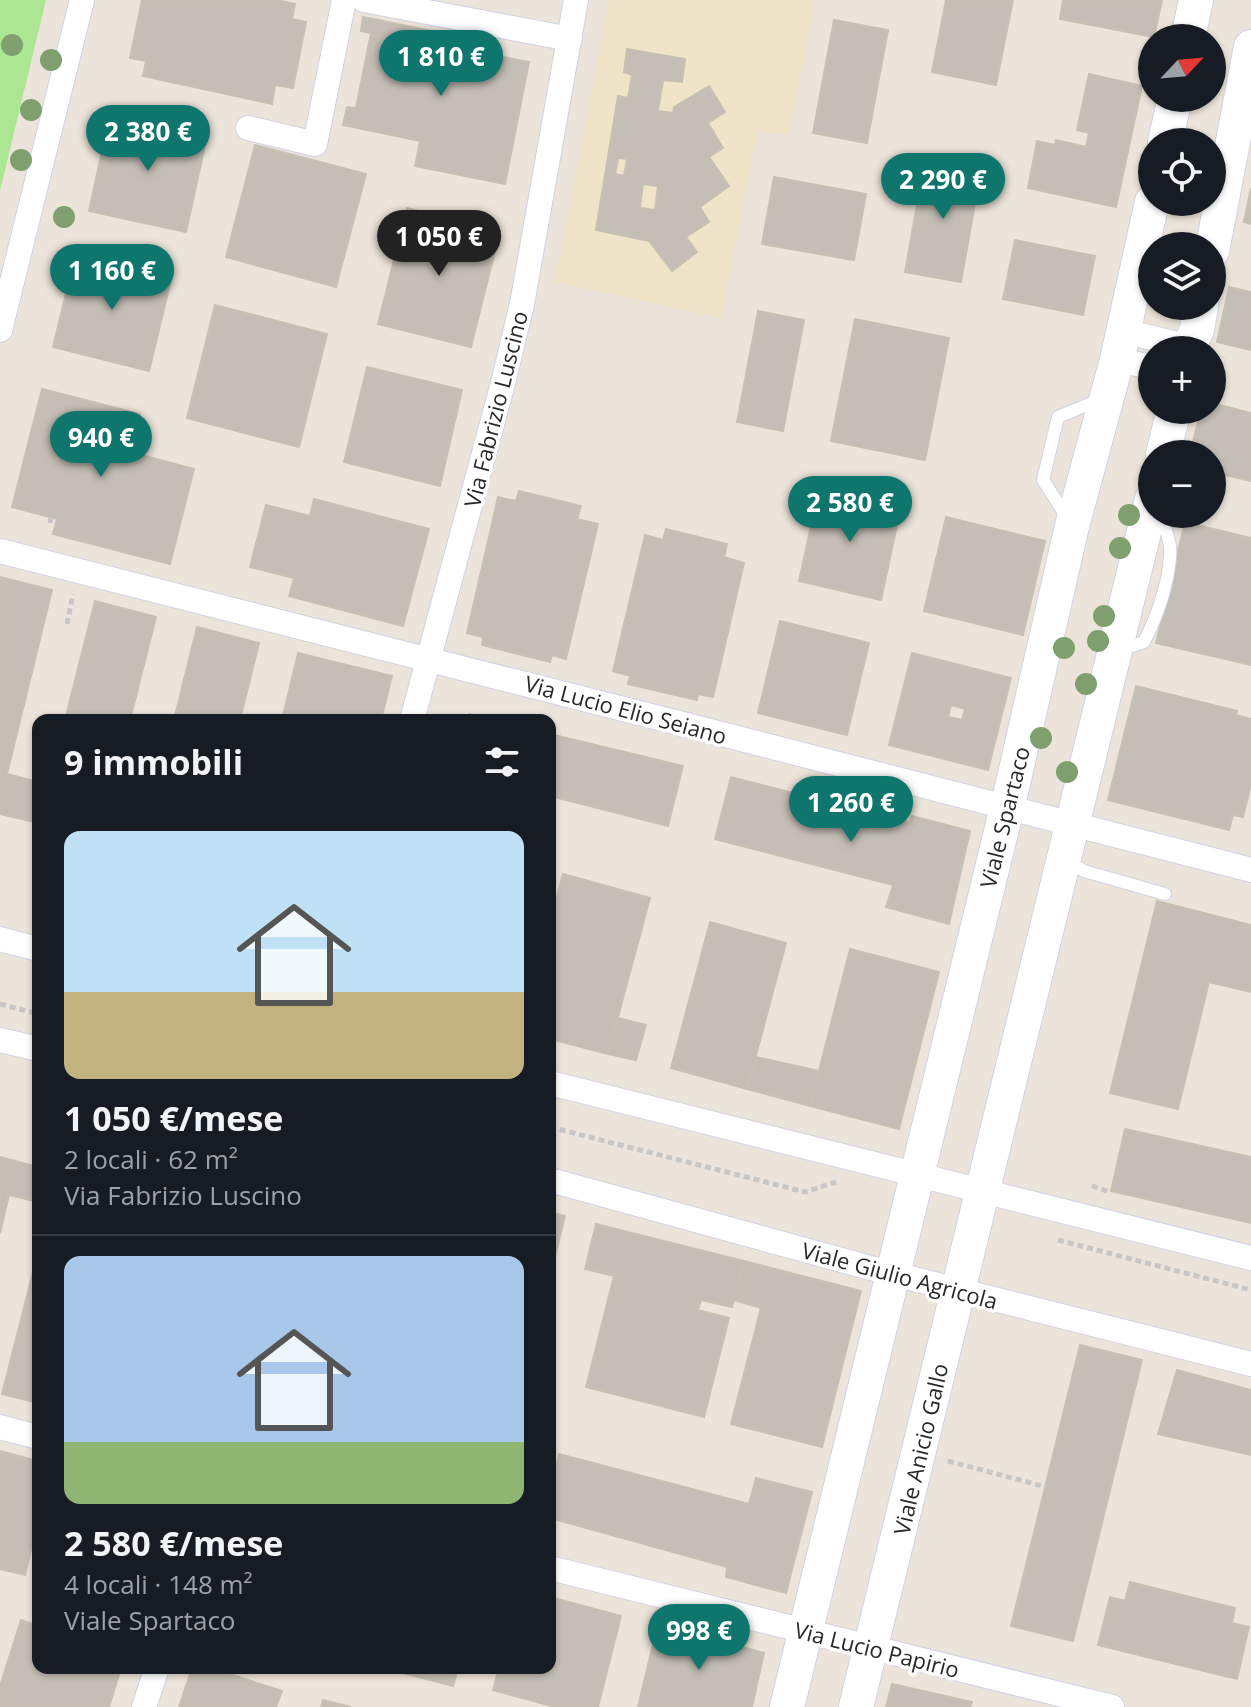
<!DOCTYPE html>
<html lang="it">
<head>
<meta charset="utf-8">
<style>
	:root { --surface:#171b24; --page:#242831; --text:#f1f3f6; --muted:#9ea1a6; --line:#363941; --accent:#0f766e }
	body { margin:0; font-family:"Open Sans",sans-serif; background:var(--page); color:var(--text); height:100vh; display:flex; flex-direction:column; font-size:30px; white-space:nowrap }
	* { box-sizing:border-box; margin:0 }
	p { font-size:26px; color:var(--muted) }
	.icon { flex:none; width:44px; height:44px; fill:none; stroke:currentColor; stroke-width:2; stroke-linecap:round; stroke-linejoin:round }
	.map { position:relative; flex:1; overflow:hidden }
	.drawer { position:absolute; left:32px; top:714px; width:524px; height:960px; display:flex; flex-direction:column; background:var(--surface); border-radius:16px; box-shadow:0 2px 6px #0004 }
	.drawer>* { flex:none }
	.needle { width:52px; rotate:64deg }
	.buttons { position:absolute; left:1138px; top:24px; display:grid; gap:16px }
	.buttons a { display:grid; place-items:center; width:88px; height:88px; border-radius:50%; background:var(--surface); box-shadow:0 2px 6px #0004; font-size:40px }
	.price { position:absolute; translate:-50% -68px; padding:0 18px; border-radius:28px; background:var(--accent); color:#fff; font-size:26px; line-height:52px; filter:drop-shadow(0 2px 4px #0008) }
	.price::after { content:''; position:absolute; left:50%; top:48px; width:24px; height:18px; margin-left:-12px; background:inherit; clip-path:polygon(0 0,100% 0,50% 100%) }
	.price.current { background:#222; color:#fff }
	ul { padding:0; list-style:none }
	li { display:grid; align-content:center; gap:16px; height:424px; padding:0 32px }
	li+li { border-top:2px solid var(--line) }
	li span { display:grid; place-items:center; height:248px; border-radius:16px; color:#555 }
	li>.icon { margin-inline-start:auto }
	span .icon { width:144px; height:144px; fill:#fffc; stroke-width:1 }
	li b { font-size:34px }
	h2 { display:flex; justify-content:space-between; align-items:center; height:96px; padding:0 32px; font-size:34px }
	.map>svg:first-child { display:block }
</style>
</head>
<body>
<div class="map">
<svg width="1251" height="1707" viewBox="0 0 1251 1707">
	<rect width="100%" height="100%" fill="#ece4da"/>
	<!-- education -->
	<path fill="#efe3c8" d="M609,0H815L789,134L757,131L721,318L555,282Z"/>
	<!-- green -->
	<path fill="#ade693" d="M0,0H46L0,191Z"/>
	<!-- building -->
	<path fill="#c4beb6" stroke="#c7c1b3" stroke-width="2" fill-rule="evenodd" d="M142,0H278L295,4L292,19L306,22L293,88L275,85L272,104L143,76L146,61L130,58Z
		M946,0H1013L996,85L932,72Z
		M1063,0H1162L1154,37L1060,19Z
		M363,17L496,44L493,55L529,62L505,184L415,166L420,141L343,125L347,107L356,108L371,33L361,31Z
		M834,20L888,30L867,143L813,133Z
		M627,49L685,59L682,82L663,80L658,111L673,113L674,107L709,86L725,112L708,123L723,148L709,157L729,186L700,207L709,222L686,237L697,252L672,271L649,241L596,230L618,96L628,98L632,75L624,72ZM618,158L627,159L624,176L615,174ZM643,184L658,186L655,210L640,208Z
		M1089,74L1142,86L1116,207L1028,188L1037,141L1055,145L1056,140L1086,147L1089,133L1077,130Z
		M110,114L207,136L186,232L89,211Z
		M255,145L366,174L336,287L226,257Z
		M925,160L981,170L961,282L905,272Z
		M774,177L866,194L854,260L762,244Z
		M1251,188V224L1244,222Z
		M407,208L500,231L471,347L378,324Z
		M1015,240L1095,256L1083,315L1003,299Z
		M76,252L172,276L149,371L53,347Z
		M1229,287L1251,292V350L1217,342Z
		M215,305L327,334L299,447L187,418Z
		M758,311L804,320L783,431L737,422Z
		M855,319L949,338L925,460L831,441Z
		M367,367L462,390L440,486L344,462Z
		M42,389L140,414L130,452L194,469L170,564L53,534L57,519L12,507Z
		M1212,403L1251,413V481L1212,472V454H1190L1201,410H1212Z
		M819,489L901,507L881,600L799,581Z
		M519,491L581,506L577,519L598,524L566,659L552,655L550,662L482,645L483,637L467,633L498,497L516,501Z
		M314,499L429,529L403,626L289,596L294,578L250,567L266,505L310,516Z
		M946,517L1045,541L1023,635L924,611Z
		M1185,522L1251,538V665L1156,643Z
		M666,529L727,544L724,557L744,563L713,697L698,694L697,700L628,684L630,676L613,671L645,535L663,540Z
		M0,577L52,590L7,774L38,782V823L0,814Z
		M95,601L156,617L130,720H65Z
		M780,621L869,643L847,735L758,713Z
		M197,627L259,643L240,720H174Z
		M298,653L392,676L381,720H282Z
		M912,653L1011,678L988,770L889,745ZM951,705L965,709L962,720L948,717Z
		M1136,686L1237,711L1236,715L1251,719V784L1243,817L1233,815L1229,830L1108,800Z
		M469,714L495,720H467Z
		M550,734L683,766L668,826L550,796Z
		M731,777L910,823L912,816L970,831L949,924L886,907L893,885L715,839Z
		M563,874L650,898L608,1054L550,1039V923Z
		M1157,901L1251,925V992L1209,982L1178,1109L1110,1093Z
		M710,922L786,943L747,1089L671,1068Z
		M850,949L939,972L899,1129L810,1106Z
		M618,1018L646,1025L636,1060L608,1054Z
		M756,1057L819,1071L810,1106L747,1089Z
		M1125,1129L1251,1157V1223L1111,1191Z
		M0,1157L38,1167V1202L9,1195L0,1233Z
		M550,1212L565,1216L550,1276Z
		M596,1224L744,1261L732,1307L701,1300L698,1310L729,1318L704,1417L586,1387L614,1276L585,1269Z
		M38,1252V1403L2,1394Z
		M744,1261L861,1291L822,1447L731,1424L761,1308L734,1300Z
		M1080,1345L1142,1360L1073,1641L1011,1626Z
		M1177,1370L1251,1390V1455L1158,1434Z
		M0,1451L38,1461V1520L25,1575L0,1569Z
		M559,1454L749,1504L756,1478L812,1492L786,1593L726,1577L727,1567L550,1518V1498Z
		M1130,1582L1235,1608L1232,1623L1249,1627L1237,1679L1098,1645L1110,1597L1125,1601Z
		M550,1597L621,1616L598,1707H555L493,1690L499,1668H550Z
		M21,1620L38,1626V1668H121L109,1707H0V1686Z
		M658,1623L764,1653L752,1707H638Z
		M192,1668H211L282,1691L276,1707H179Z
		M384,1668H458L453,1686Z
		M892,1684L972,1702L970,1707H886Z
		M323,1700L351,1707H321Z"/>
	<g fill="none" stroke-linecap="round" stroke-linejoin="round">
		<defs>
			<path id="lane" d="M1068,519L1043,480L1058,417L1101,399
				M1120,650L1144,642C1157,617 1168,585 1170,557C1172,542 1165,527 1159,514
				M1067,861L1084,871L1165,894"/>
			<path id="street" d="M364,0L570,39
				M248,128L315,144L344,0
				M0,330L82,0
				M1124,331L1189,347
				M1117,360L1152,367
				M0,551C418,655 834,763 1251,870
				M412,720L503,383L522,304L576,0
				M0,939L38,949
				M0,1040L38,1049
				M550,1083L1251,1258
				M550,1180L867,1267L1251,1364
				M0,1427L38,1437
				M550,1568L1112,1707
				M144,1707L157,1668"/>
			<path id="secondary" d="M1188,38L1196,0
				M1165,142L1175,98
				M1212,251L1251,47
				M1188,350L1197,329L1201,306
				M1163,454L1174,410
				M787,1707L1014,779L1072,526L1117,360L1152,202
				M856,1707L1152,499"/>
		</defs>
		<!-- lane casing -->
		<use href="#lane" stroke="#cfd2e3" stroke-width="14"/>
		<!-- street casing -->
		<use href="#street" stroke="#cfd2e3" stroke-width="26"/>
		<!-- secondary casing -->
		<use href="#secondary" stroke="#cfd2e3" stroke-width="36"/>
		<!-- path -->
		<path stroke="#c7c7c7" stroke-width="5" stroke-dasharray="6 4" stroke-linecap="butt" d="M50,523L51,517
			M67,624L73,594
			M0,1004L38,1014
			M550,1127L805,1192L836,1182
			M1092,1186L1110,1192
			M1058,1240L1251,1290
			M948,1461L1046,1487"/>
		<!-- lane -->
		<use href="#lane" stroke="#fff" stroke-width="12"/>
		<!-- street -->
		<use href="#street" stroke="#fff" stroke-width="24"/>
		<!-- secondary -->
		<use href="#secondary" stroke="#fff" stroke-width="34"/>
	</g>
	<!-- trees -->
	<g fill="#7fa06e">
		<circle cx="12" cy="45" r="11"/>
		<circle cx="51" cy="60" r="11"/>
		<circle cx="31" cy="110" r="11"/>
		<circle cx="21" cy="160" r="11"/>
		<circle cx="64" cy="217" r="11"/>
		<circle cx="1129" cy="515" r="11"/>
		<circle cx="1120" cy="548" r="11"/>
		<circle cx="1104" cy="616" r="11"/>
		<circle cx="1098" cy="641" r="11"/>
		<circle cx="1064" cy="648" r="11"/>
		<circle cx="1086" cy="684" r="11"/>
		<circle cx="1041" cy="738" r="11"/>
		<circle cx="1067" cy="772" r="11"/>
	</g>
	<g text-anchor="middle" dominant-baseline="central" stroke-width="7" stroke-linejoin="round" paint-order="stroke">
		<!-- street labels -->
		<g font-size="22" fill="#292929" stroke="#fff">
			<text transform="translate(495 409) rotate(-76)">Via Fabrizio Luscino</text>
			<text transform="translate(626 709) rotate(15)">Via Lucio Elio Seiano</text>
			<text transform="translate(1004 817) rotate(-76)">Viale Spartaco</text>
			<text transform="translate(900 1275) rotate(15)">Viale Giulio Agricola</text>
			<text transform="translate(920 1449) rotate(-77)">Viale Anicio Gallo</text>
			<text transform="translate(877 1649) rotate(14)">Via Lucio Papirio</text>
		</g>
	</g>
</svg>
<div class="buttons">
<a><svg class="needle" viewBox="-14 -14 28 28"><path d="M0-13l5 13h-10z" fill="#e53935"/><path d="M0 13l5-13h-10z" fill="#9ea1a6"/></svg></a>
<a><svg class="icon" aria-label="locate" viewBox="0 0 24 24"><circle cx="12" cy="12" r="6"/><path d="M12 2v4M12 18v4M2 12h4M18 12h4"/></svg></a>
<a><svg class="icon" aria-label="layers" viewBox="0 0 24 24"><path d="M12 4l9 5-9 5-9-5zM3 14l9 5 9-5"/></svg></a>
<a>+</a>
<a>−</a>
</div>
<b class="price" style="left:441px;top:98px">1 810 €</b>
<b class="price" style="left:148px;top:173px">2 380 €</b>
<b class="price" style="left:943px;top:221px">2 290 €</b>
<b class="price current" style="left:439px;top:278px">1 050 €</b>
<b class="price" style="left:112px;top:312px">1 160 €</b>
<b class="price" style="left:101px;top:479px">940 €</b>
<b class="price" style="left:850px;top:544px">2 580 €</b>
<b class="price" style="left:851px;top:844px">1 260 €</b>
<b class="price" style="left:699px;top:1672px">998 €</b>
<section class="drawer">
<h2>9 immobili<svg class="icon" aria-label="filters" viewBox="0 0 24 24"><path d="M4 7h16M4 17h16"/><circle cx="9" cy="7" r="2"/><circle cx="15" cy="17" r="2"/></svg></h2>
<ul>
<li><span style="background:linear-gradient(#bfe0f5 65%,#c2b280 0)"><svg class="icon" aria-label="home" viewBox="0 0 24 24"><path d="M3 11l9-7 9 7M6 9v11h12V9"/></svg></span><div><b>1 050 €/mese</b><p>2 locali · 62 m²</p><p>Via Fabrizio Luscino</p></div></li>
<li><span style="background:linear-gradient(#a9c7e8 75%,#8fb573 0)"><svg class="icon" aria-label="home" viewBox="0 0 24 24"><path d="M3 11l9-7 9 7M6 9v11h12V9"/></svg></span><div><b>2 580 €/mese</b><p>4 locali · 148 m²</p><p>Viale Spartaco</p></div></li>
</ul>
</section>
</div>
</body>
</html>
